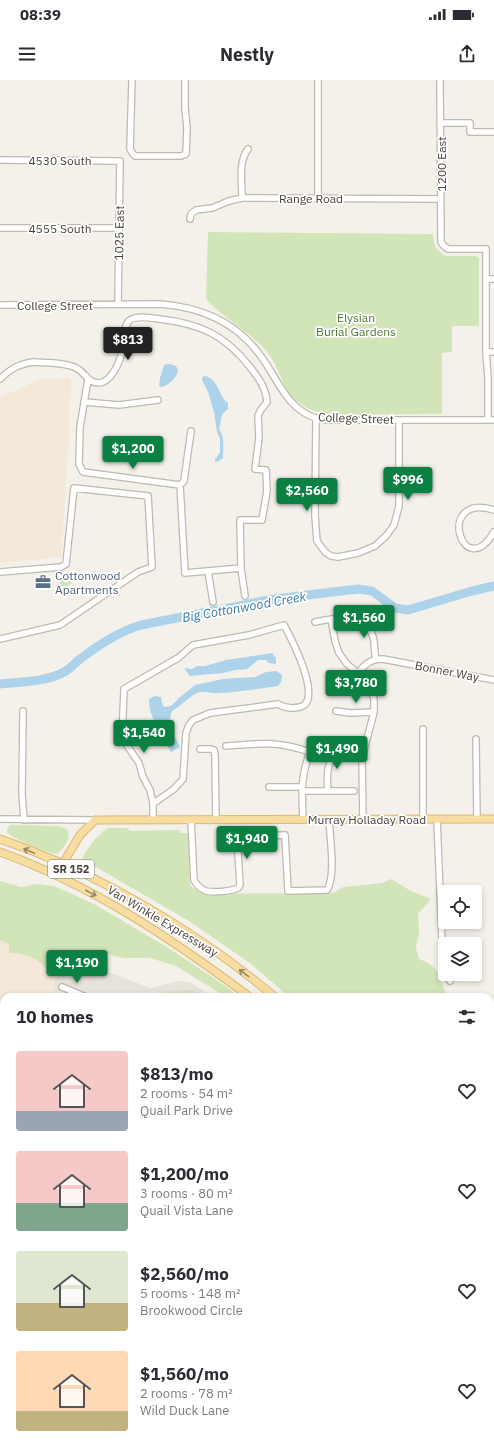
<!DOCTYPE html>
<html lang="en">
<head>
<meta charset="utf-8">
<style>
	:root { --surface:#fff; --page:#f7f7f7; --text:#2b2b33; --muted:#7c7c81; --accent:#0b8043 }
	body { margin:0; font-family:"IBM Plex Sans",sans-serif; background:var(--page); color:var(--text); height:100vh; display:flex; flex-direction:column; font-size:15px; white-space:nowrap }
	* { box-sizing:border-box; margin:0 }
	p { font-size:13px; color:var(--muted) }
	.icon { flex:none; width:22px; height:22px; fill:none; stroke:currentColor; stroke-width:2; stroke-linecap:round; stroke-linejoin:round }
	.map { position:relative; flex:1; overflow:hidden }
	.panel { position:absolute; left:0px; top:913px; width:494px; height:456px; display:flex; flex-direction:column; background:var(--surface); border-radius:12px 12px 0 0; box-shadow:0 2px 6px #0003 }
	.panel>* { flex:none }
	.controls { position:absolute; left:438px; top:805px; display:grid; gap:8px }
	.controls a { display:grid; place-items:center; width:44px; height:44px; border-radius:4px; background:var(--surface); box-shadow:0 2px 6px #0003; font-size:20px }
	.price { position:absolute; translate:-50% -34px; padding:0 9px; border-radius:4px; background:var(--accent); color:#fff; font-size:13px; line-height:26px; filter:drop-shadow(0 1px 2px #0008) }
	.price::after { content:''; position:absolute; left:50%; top:24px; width:12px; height:9px; margin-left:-6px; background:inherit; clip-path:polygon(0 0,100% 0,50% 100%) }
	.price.selected { background:#222; color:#fff }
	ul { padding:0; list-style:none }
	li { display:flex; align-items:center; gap:12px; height:100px; padding:0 16px }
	li span { display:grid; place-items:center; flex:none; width:112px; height:80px; border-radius:4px; color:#555 }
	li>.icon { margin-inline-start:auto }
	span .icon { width:48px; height:48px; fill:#fffc; stroke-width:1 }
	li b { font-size:17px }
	h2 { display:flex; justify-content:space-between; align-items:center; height:48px; padding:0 16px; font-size:17px }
	.status { display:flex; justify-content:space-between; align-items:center; height:28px; padding:0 20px; background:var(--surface); direction:ltr }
	.status svg { height:11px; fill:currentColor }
	header { display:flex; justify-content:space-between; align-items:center; height:52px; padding:0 16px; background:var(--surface); font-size:18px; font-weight:700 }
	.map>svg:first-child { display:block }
</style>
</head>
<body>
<div class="status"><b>08:39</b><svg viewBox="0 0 49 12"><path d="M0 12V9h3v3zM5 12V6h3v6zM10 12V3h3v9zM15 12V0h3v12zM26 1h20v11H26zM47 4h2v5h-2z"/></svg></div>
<header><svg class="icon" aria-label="menu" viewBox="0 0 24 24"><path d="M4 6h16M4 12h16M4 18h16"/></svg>Nestly<svg class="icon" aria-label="share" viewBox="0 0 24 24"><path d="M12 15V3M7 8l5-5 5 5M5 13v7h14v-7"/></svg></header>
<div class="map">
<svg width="494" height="1369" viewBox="0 0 494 1369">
	<rect width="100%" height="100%" fill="#f4f1eb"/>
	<!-- residential -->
	<path fill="#e8e3da" d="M54,873L84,884H89L150,908L179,901L190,902L213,917H55Z
		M0,944H4V1365H342L344,1369H0Z
		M490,1098H494V1145L490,1141Z
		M490,1192L494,1197V1369H369L367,1365H490Z"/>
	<!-- commercial -->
	<path fill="#f4e8d9" d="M41,299H71L69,359L61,477L0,483V317Z
		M0,855L54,869L55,890V917H4V944H0Z"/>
	<!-- green -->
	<path fill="#d1e5b8" d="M208,152L433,154C433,164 436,171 446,176H475L479,178V246H452V272L442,273V334L335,335C320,333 309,331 298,322C282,310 280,288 268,273C257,259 240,248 226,237C219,231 211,226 206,218Z
		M69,492L76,497L64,512L57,506Z
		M10,745L59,746L67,749C72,758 64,769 56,774C39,770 21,762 7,753V749Z
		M108,748H127L130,751L179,750L180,753H188L190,805L202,814L333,813L343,807L382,803L391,799L411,811L431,819L418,834L419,852L416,867L419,879C444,888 436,899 449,917H289L251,884L189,841L82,779C89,766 96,756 108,748Z
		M0,801L21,807L37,804L54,806L96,825L170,869L227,907L239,917H224L218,912L176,886L150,878H125L114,876L99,870L87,875L84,884L68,877L59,881L56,889L49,891C38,878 25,873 9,873V864L0,860Z
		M192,910L194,911V917H166V914L167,912Z"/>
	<!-- water -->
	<path fill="#add3eb" d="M168,284C188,285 173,304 162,307L159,306L160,298L164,285Z
		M203,296C218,296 218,316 228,323V329C218,336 223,339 219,349C225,356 223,369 223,378L219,381L215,382V380L220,372V359L217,352L214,332L208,312L202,300Z
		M272,573L276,578V584L269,583L266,580H258L247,589L235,590L223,593L190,596L184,588L192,589L197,586H205L226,580Z
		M276,591L282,595L281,602L278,606C258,609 239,612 219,613C213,614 206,611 200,612C193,613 180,627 172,631L170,638L173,645L172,651L180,667L171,672C162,655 149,639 149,619L155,616L161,617L162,623L164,627L171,626L179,618L195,605L223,599L255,597L266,592Z"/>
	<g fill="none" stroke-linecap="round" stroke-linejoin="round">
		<!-- river -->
		<path stroke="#add3eb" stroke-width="9" d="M0,604C21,602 47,602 66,591C71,588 75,583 80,579C99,565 118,552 141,545L274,519L358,509L372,511L395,528L408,530L472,511L494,506"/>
		<defs>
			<path id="minor" d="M132,0L130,69L133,74L135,76H181L186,74L187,48L185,28V0
				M318,0V118
				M440,0L441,162L444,166L448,169H486V272L488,298V340
				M441,43H470V52H494
				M0,80L120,81L118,224
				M242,118C242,103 238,82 248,69
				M190,139L191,134L196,130L212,128L229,121L242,118L441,119
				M0,148H119
				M486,199H494
				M0,225L160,224C200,227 236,242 260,275C277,297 286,329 316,338C320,340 326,339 331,340H494
				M486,272H494
				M0,299C10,289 19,284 33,282C45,283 68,282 78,289C86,294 90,306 103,302C115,297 122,276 124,263C125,257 123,245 130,240C137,235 151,238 160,239C200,244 224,254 250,287C258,297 266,308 267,322L260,331L258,336L259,358L255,389L266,390L267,411L262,440H240L241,488L245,516
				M88,299L80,347L79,384L83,392L180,405
				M84,322L119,325L158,320
				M316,338L315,436L317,461L325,472L331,476L338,477L358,473L375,466L386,456L394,445L399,426V340
				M180,405L185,493L241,488
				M180,405L184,401L191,351
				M494,430C434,412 463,505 494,452
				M208,491L213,522
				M0,492L61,487L66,484L74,408L148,416L152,487L138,492L60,545L0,559
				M331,539L335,561L339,573L347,584L366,600L369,605L374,619V632L362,678L363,739
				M315,542C335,538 365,531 373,557C375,564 374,572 376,579
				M358,593C365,584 371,579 383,579L494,600
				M23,631L22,714L24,740
				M336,631L350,633L374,632
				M423,649V739
				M476,659L477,739
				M226,666C261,663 277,661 310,672C300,698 302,713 303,740
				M200,669H211L214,670L215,675L216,740
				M269,707H302
				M302,711H354
				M328,711C327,701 325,677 339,675C344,674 350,675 355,676
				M153,723L157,721L174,709L183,699L186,653L189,645L193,640L210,633L278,624C285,628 292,629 300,627C324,621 291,558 284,545L249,555L193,565L178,578L124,609L122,658L139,683L143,697L150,710L153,723V740
				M0,739L95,740
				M437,739L443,886L445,893
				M191,740L194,800C196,804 201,809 206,811C213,813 232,811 238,808L240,805L237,757L285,755L288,811L327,810C336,796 330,758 329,740
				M445,894L450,901
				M62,907L86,917
				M0,974H4
				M0,1125L4,1127
				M0,1131L4,1133
				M0,1247H4
				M490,1248H494
				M490,1288L494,1303
				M240,1365L241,1369
				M465,1365L466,1369
				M37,1369V1365
				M112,1369V1365
				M176,1369V1365"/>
			<path id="major" d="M0,759C98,793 195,850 275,917
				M0,772C92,805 172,859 250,917
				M56,795L80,755L95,740L494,739
				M490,1157L494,1162
				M490,1180L494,1185"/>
		</defs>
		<!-- minor casing -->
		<use href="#minor" stroke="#bfb9ae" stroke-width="8"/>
		<!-- major casing -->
		<use href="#major" stroke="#dbba72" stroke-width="9"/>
		<!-- minor -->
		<use href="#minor" stroke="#fff" stroke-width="5.5"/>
		<!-- major -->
		<use href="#major" stroke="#f7dda2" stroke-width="7"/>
	</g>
	<!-- one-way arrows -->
	<defs><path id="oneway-shaft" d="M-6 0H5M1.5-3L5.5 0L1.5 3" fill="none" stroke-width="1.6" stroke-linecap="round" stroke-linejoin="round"/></defs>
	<g stroke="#978868">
		<use href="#oneway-shaft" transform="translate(29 771) rotate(-157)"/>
		<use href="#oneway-shaft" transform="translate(91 813) rotate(28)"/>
		<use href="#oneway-shaft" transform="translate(244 893) rotate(-143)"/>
	</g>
	<!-- icons -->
	<defs>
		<symbol id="office-bare" viewBox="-9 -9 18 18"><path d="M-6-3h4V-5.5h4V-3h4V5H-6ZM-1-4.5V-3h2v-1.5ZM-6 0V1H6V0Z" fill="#5c6f8a" stroke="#fff" stroke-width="2.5" paint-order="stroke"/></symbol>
	</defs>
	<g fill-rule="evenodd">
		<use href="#office-bare" x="32" y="491" width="22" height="22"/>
	</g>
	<g text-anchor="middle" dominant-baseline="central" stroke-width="3.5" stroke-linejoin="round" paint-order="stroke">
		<!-- shield labels -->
		<rect fill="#fff" stroke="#7f7b74" stroke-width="1" x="48" y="780" width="46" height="18" rx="3"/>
		<g font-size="11" font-weight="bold" fill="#484239">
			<text x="71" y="789">SR 152</text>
		</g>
		<!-- street labels -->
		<g font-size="12" fill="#484239" stroke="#fff">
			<text x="60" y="80">4530 South</text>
			<text transform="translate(441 84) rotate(-90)">1200 East</text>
			<text x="311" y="118">Range Road</text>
			<text x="60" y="148">4555 South</text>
			<text transform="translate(119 153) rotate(-89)">1025 East</text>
			<text x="55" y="225">College Street</text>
			<text transform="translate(356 338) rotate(2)">College Street</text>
			<text transform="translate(447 591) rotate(11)">Bonner Way</text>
			<text x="367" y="739">Murray Holladay Road</text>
			<text transform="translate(163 841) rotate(31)">Van Winkle Expressway</text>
		</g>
		<!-- park labels -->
		<g font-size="12" fill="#4c7630" stroke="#fff">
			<text x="356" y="237">Elysian<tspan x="356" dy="14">Burial Gardens</tspan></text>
		</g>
		<!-- service labels -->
		<g font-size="12" fill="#4e5e75" stroke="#fff" text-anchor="start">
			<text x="55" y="495">Cottonwood<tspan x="55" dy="14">Apartments</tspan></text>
		</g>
		<!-- water labels -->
		<g font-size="13" font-style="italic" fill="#3879a4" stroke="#fff">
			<text transform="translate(244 527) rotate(-10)">Big Cottonwood Creek</text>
		</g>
	</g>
</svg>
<div class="controls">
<a><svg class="icon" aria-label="locate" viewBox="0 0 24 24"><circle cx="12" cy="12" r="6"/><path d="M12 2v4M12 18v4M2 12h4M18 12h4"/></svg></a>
<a><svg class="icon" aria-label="layers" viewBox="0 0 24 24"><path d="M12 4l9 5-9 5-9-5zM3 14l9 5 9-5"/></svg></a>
</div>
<b class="price selected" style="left:128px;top:281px">$813</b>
<b class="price" style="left:133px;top:390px">$1,200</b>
<b class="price" style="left:408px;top:421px">$996</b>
<b class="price" style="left:307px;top:432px">$2,560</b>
<b class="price" style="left:364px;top:559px">$1,560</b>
<b class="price" style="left:356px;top:624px">$3,780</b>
<b class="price" style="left:144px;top:674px">$1,540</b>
<b class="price" style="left:337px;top:690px">$1,490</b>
<b class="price" style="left:247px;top:780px">$1,940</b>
<b class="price" style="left:77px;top:904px">$1,190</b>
<section class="panel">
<h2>10 homes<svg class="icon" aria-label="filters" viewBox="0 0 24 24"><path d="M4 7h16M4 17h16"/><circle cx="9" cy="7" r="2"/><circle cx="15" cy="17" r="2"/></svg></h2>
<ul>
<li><span style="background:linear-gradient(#f6c9c9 75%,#9aa5b1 0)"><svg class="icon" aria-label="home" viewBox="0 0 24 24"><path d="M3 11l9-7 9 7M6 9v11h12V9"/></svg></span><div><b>$813/mo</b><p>2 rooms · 54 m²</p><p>Quail Park Drive</p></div><svg class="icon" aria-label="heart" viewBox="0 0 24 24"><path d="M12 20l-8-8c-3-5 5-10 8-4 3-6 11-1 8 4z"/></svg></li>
<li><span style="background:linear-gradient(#f6c9c9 65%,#7fa58c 0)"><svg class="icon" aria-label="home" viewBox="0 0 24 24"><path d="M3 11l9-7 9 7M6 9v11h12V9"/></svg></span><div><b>$1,200/mo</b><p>3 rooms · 80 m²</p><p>Quail Vista Lane</p></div><svg class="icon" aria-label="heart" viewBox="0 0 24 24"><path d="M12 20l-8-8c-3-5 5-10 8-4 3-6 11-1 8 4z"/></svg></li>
<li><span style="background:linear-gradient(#dfe7d0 65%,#c2b280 0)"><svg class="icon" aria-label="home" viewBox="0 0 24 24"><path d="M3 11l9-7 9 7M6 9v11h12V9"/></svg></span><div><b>$2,560/mo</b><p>5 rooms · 148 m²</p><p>Brookwood Circle</p></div><svg class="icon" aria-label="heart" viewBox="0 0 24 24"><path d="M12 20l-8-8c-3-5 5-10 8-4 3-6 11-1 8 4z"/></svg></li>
<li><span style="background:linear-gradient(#ffd9b3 75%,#c2b280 0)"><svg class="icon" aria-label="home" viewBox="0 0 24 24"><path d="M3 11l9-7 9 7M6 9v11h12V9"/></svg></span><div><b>$1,560/mo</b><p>2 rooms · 78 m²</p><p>Wild Duck Lane</p></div><svg class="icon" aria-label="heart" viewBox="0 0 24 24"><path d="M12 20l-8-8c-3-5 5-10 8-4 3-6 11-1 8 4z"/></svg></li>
</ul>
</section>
</div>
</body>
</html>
